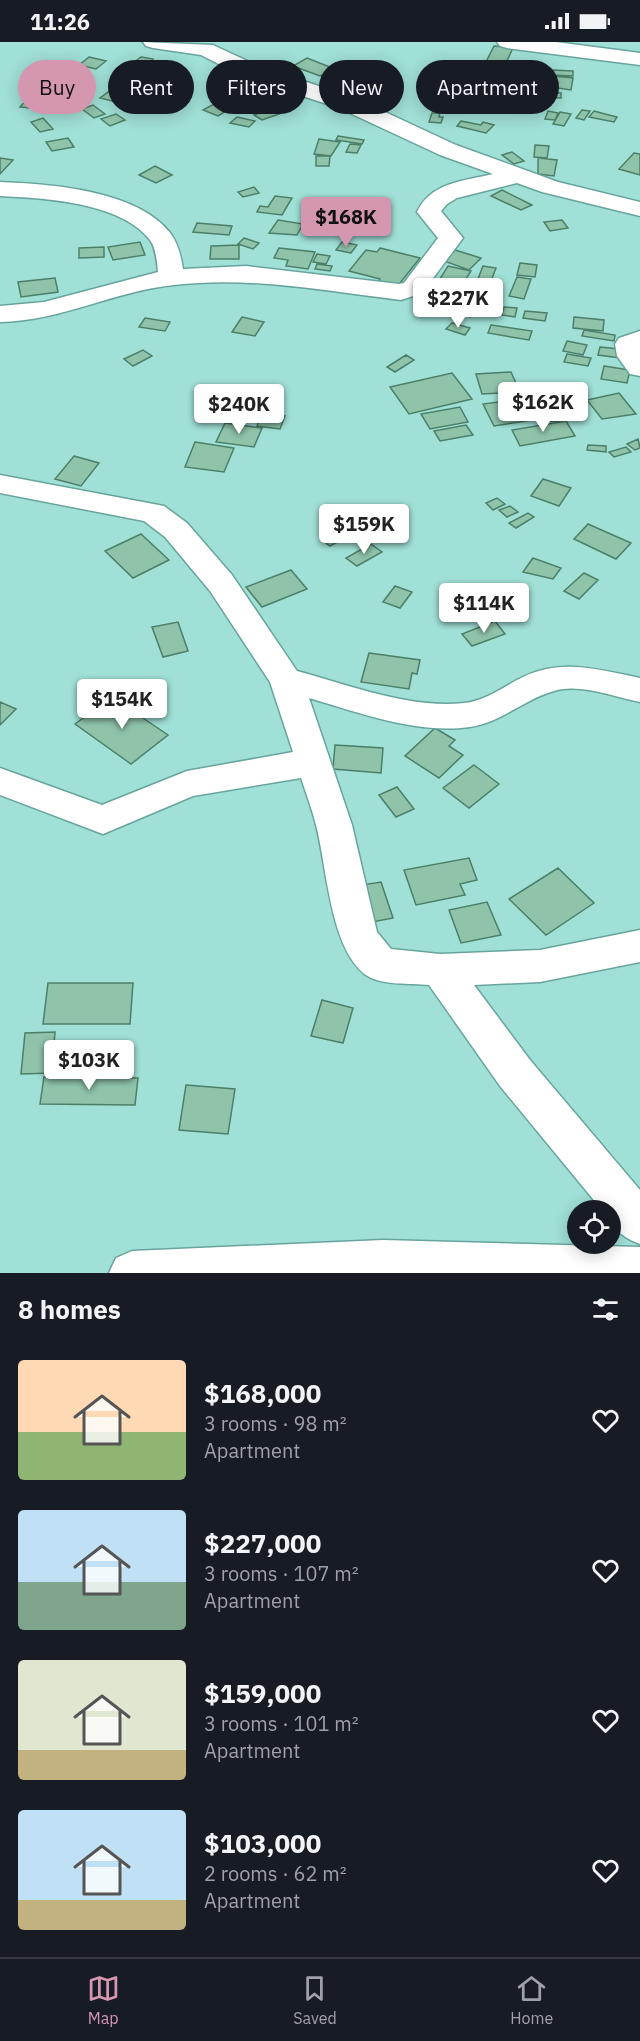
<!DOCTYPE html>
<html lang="en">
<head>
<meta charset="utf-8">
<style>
	:root { --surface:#171b24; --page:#242831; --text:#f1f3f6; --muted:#9ea1a6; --line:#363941; --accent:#d596b0 }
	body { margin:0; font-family:"IBM Plex Sans",sans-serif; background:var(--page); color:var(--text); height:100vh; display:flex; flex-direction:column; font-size:22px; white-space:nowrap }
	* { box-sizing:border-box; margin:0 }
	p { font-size:20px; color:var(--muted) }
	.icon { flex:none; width:33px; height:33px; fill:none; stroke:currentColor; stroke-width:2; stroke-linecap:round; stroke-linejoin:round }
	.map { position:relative; height:1231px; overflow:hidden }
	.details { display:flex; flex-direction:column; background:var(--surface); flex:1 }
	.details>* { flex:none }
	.guide { position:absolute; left:18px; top:18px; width:604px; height:54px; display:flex; gap:12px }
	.tools { position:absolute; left:567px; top:1158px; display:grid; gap:12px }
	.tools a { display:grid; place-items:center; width:54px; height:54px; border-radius:50%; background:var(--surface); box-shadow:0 3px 15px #0003; font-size:30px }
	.price { position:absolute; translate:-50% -51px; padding:0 14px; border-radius:6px; background:#fff; color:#222; font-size:20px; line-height:39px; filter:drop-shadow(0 2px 3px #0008) }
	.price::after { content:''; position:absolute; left:50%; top:36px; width:18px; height:14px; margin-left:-9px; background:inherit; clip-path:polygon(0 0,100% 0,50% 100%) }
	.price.selected { background:var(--accent); color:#111 }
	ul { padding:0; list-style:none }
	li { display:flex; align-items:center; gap:18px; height:150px; padding:0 18px }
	li span { display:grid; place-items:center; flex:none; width:168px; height:120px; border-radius:6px; color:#555 }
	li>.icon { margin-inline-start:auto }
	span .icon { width:72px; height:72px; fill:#fffc; stroke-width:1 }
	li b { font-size:26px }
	h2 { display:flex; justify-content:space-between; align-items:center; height:72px; padding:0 18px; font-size:26px }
	.pill { padding:0 21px; border-radius:27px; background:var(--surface); box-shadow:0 3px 15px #0003; font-size:21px; line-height:54px }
	.pill.selected { background:var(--accent); color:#111 }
	.status { display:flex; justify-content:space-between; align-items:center; height:42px; padding:0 30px; background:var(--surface); direction:ltr }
	.status svg { height:16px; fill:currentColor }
	.menu { display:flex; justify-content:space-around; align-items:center; height:84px; border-top:2px solid var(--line); background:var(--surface); font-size:16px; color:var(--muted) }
	.menu a { display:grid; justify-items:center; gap:3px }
	.menu .selected { color:var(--accent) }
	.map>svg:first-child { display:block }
</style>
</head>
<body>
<div class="status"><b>11:26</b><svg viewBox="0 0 49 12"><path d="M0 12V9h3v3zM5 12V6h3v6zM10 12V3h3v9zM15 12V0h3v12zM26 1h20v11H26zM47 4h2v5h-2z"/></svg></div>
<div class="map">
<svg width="640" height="1231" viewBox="0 0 640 1231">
	<rect width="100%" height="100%" fill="#a0e0d6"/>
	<!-- building -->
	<path fill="#8fc4ab" stroke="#4c7f68" stroke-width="1.5" d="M494,4L513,6L504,25L485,22Z
		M89,15L106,19L96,27L79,23Z
		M141,15L153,17L149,23L133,21Z
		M307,16L335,27L320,34L293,24Z
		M125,23L135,25L130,32L120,31Z
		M477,27L498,28L500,34L480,35Z
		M552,28L573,29V34L551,33Z
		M351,29L375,38L357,48L333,39Z
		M511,29H524V37L511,36Z
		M554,34L573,36L571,48L537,43L539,35Z
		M504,35L509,46L485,45L481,36Z
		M243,41L268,48L263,52L238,45Z
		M112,47L128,51L116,60L100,56Z
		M538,50L561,51V56L538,55Z
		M27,57L45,60L38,67L20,65Z
		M214,62L228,68L218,74L203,68Z
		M93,63L105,72L94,76L82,67Z
		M271,67L279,72L262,78L254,73Z
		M582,68L590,69L584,78L576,76Z
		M548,69L558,71L555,78L545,77Z
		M594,69L605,72L617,75L614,80L589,75Z
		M560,70L571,72L564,84L553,82Z
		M432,71H440L439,75H443L441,81L429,80Z
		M116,72L125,78L110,84L101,77Z
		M237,75L255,79L249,85L230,81Z
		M43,76L53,87L40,90L31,80Z
		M461,79L481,83L483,80L494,83L486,91L457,84Z
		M338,94L364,98L362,102L336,98Z
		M68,96L74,105L52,109L46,100Z
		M319,97L340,100L331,114L314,112Z
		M350,102L361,103L357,111L346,110Z
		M535,103L549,104L547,116L534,115Z
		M512,110L524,119L514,122L502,113Z
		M634,111L640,112V133L619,127Z
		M316,114H330L329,124H316Z
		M0,116L13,118L0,132Z
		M538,116L557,118L554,134L538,132Z
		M155,124L172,133L156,141L139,133Z
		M254,145L259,151L243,155L238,150Z
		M502,148L532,163L521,168L491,154Z
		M275,154L292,156L282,173L257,170L260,164L268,165Z
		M344,163L370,170L361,179L354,177L346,184L327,179Z
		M278,178L303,182L297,193L269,191Z
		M562,178L568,186L550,189L544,180Z
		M197,181L232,184L229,193L193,190Z
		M244,196L259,201L253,207L238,202Z
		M140,200L145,213L113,218L108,205Z
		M342,200L357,203L351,211L336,208Z
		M239,203V217H210L211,204Z
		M104,205V215L79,216V206Z
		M279,206L315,210L308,227L286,224L288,218L274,216Z
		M380,206L420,216L400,241L405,242L401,247L377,241L380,237L349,229L366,208L377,210Z
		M455,208L481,216L469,228L444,219Z
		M317,212L330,214L326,222L313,220Z
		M520,221L537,223L535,235L517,233Z
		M317,222L332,224L330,229L315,227Z
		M448,224L471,229L459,248L436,243Z
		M483,224L496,226L487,249L474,247Z
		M517,235L531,237L524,257L509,254Z
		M55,236L58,250L21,255L18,240Z
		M459,251L468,253L460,264L476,268L470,275L446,267Z
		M430,259L442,261L440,270L428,269Z
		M504,265L517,266L515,275L502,273Z
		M525,269L547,271L545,279L523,276Z
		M242,275L264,280L255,294L232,290Z
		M574,275L604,278L603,289L573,286Z
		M145,276L170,280L165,289L139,285Z
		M452,281L470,286L465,293L446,287Z
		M491,283L532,289L529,298L488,291Z
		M584,288L615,293L614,299L582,294Z
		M567,299L587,303L583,313L563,309Z
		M600,305L629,308L628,317L598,313Z
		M143,308L152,314L133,324L124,317Z
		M567,312L591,316L588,324L564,320Z
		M406,313L414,318L395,330L387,325Z
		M604,324L630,328L627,341L601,337Z
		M511,330L520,350L482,352L476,332Z
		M452,331L472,357L409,372L390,345Z
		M619,351L636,372L602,377L587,358Z
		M522,357L533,378L494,384L483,362Z
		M551,358L559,379L540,380L532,359Z
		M563,362L572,363L573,372H564Z
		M460,365L468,380L430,387L421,372Z
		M261,372L285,374L280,387L257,384Z
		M566,379L575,394L520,404L512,388Z
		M225,381L262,386L254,405L216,400Z
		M466,383L473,393L440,399L434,389Z
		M638,397L640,406L635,408L627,402Z
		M195,400L234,406L224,430L185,425Z
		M588,403L606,404V410L587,408Z
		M626,405L631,410L614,415L609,410Z
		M74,414L99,421L81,444L55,437Z
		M543,437L571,446L559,464L531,454Z
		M497,456L505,462L493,468L486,461Z
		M510,464L518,470L507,475L499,468Z
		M528,471L534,475L516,486L509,481Z
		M588,482L631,501L616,517L574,497Z
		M345,485L354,491L330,504L322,498Z
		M141,492L169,518L133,536L105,509Z
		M371,502L382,510L357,524L346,516Z
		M533,516L561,526L553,537L523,530Z
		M291,528L307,547L262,565L246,545Z
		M584,531L598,538L579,557L564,549Z
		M395,544L412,550L400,566L383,560Z
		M495,579L505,592L472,604L462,592Z
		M178,580L188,609L163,615L152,585Z
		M369,611L420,618L417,632L412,631L409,647L361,640Z
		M112,655L168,693L131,722L75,682Z
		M0,660L16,667L0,683Z
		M435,686L455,698L449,704L463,713L439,736L405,714Z
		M335,703L383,706L381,731L333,727Z
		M474,723L499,742L469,766L443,746Z
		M397,745L414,767L396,775L379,753Z
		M469,816L477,838L460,842L465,853L416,863L404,828Z
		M558,826L594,861L546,893L509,857Z
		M381,840L393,876L367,881L355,844Z
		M487,860L501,893L461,901L449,868Z
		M48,941H133L130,982H43Z
		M322,958L353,966L343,1001L311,994Z
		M55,990L52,1031L21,1032L25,991Z
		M44,1035L138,1036L135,1063L40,1062Z
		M186,1043L235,1047L228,1092L179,1088Z"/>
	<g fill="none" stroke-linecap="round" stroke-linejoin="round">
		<defs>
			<path id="minor" d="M143,0L213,3L258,24L355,56L456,103L558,140L640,160V174L542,150L517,141L457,156L447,162L441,169L463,196L422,251L401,258C325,249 251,234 174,243C114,249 61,279 0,280V264L44,260L158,230C157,220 156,206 150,198C121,160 43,156 0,154V140C50,142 138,148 171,192C178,202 181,214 183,227L246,224L399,242L404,241L438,196L417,170C431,140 464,139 493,132L440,113L339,66L242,34L201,13L153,6L146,4Z
				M497,0H556L640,11V23L507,6L500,4Z
				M640,289V334L630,332L617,314L615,302L619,296Z
				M0,433L164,464L187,481L232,533L297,629C350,643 409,667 464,661C486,659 504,644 523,635C563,616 599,628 640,636V660C614,655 580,641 554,649C521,658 499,684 461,686C410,690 357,670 309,656L352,783L377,890L391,907L440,912L540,908L640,888V920L540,940L474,943L530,1018L640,1148V1202C624,1196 610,1187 610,1168H602L500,1044L429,943C410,941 382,944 366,933C330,907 327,825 316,783C312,767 306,751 301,736L193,754L103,792L0,753V726L102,763L187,729L293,710L270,640L210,549L165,495L144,479L0,451Z
				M383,1198L640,1205V1231H109L116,1216L132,1209Z"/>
		</defs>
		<!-- minor casing -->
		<use href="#minor" stroke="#67a59c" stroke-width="3"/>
		<!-- minor -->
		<use href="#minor" fill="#fff" fill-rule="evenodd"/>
	</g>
</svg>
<div class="tools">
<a><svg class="icon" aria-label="locate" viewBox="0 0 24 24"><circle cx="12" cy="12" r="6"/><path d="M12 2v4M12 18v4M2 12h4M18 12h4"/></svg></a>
</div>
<b class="price selected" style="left:346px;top:206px">$168K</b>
<b class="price" style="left:458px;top:287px">$227K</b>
<b class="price" style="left:543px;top:391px">$162K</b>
<b class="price" style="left:239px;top:393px">$240K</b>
<b class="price" style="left:364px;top:513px">$159K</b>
<b class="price" style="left:484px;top:592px">$114K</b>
<b class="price" style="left:122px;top:688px">$154K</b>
<b class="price" style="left:89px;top:1049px">$103K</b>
<div class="guide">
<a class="pill selected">Buy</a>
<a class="pill">Rent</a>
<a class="pill">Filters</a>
<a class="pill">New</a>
<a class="pill">Apartment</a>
</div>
</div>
<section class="details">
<h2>8 homes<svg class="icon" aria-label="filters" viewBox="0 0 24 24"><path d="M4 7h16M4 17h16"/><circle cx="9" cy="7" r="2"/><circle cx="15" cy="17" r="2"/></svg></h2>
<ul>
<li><span style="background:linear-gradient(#ffd9b3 60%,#8fb573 0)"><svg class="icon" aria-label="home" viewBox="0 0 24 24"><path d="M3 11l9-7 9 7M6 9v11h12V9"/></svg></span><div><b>$168,000</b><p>3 rooms · 98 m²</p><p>Apartment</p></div><svg class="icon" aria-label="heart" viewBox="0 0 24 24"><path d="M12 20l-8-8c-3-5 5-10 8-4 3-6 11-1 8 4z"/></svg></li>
<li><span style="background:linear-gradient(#bfe0f5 60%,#7fa58c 0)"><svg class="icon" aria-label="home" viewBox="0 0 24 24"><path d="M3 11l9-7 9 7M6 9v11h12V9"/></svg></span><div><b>$227,000</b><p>3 rooms · 107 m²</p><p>Apartment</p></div><svg class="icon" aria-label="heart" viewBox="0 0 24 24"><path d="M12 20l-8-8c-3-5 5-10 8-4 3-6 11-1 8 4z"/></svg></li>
<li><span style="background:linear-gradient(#dfe7d0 75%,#c2b280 0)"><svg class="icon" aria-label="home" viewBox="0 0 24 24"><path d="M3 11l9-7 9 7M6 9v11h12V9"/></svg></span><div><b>$159,000</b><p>3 rooms · 101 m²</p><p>Apartment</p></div><svg class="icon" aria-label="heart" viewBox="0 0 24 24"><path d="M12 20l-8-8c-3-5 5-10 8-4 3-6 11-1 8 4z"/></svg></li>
<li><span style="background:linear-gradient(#bfe0f5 75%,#c2b280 0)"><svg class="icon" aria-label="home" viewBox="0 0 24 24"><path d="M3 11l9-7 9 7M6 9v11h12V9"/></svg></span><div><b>$103,000</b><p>2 rooms · 62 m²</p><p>Apartment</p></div><svg class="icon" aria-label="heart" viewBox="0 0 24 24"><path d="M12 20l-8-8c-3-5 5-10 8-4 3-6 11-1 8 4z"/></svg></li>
</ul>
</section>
<nav class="menu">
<a class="selected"><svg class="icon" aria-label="map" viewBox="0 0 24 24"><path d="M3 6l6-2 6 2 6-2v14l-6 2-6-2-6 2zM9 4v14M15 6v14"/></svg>Map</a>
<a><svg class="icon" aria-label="saved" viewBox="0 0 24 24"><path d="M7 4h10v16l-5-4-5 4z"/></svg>Saved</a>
<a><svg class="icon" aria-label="home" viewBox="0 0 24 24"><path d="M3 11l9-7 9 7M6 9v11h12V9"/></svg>Home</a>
</nav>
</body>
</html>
